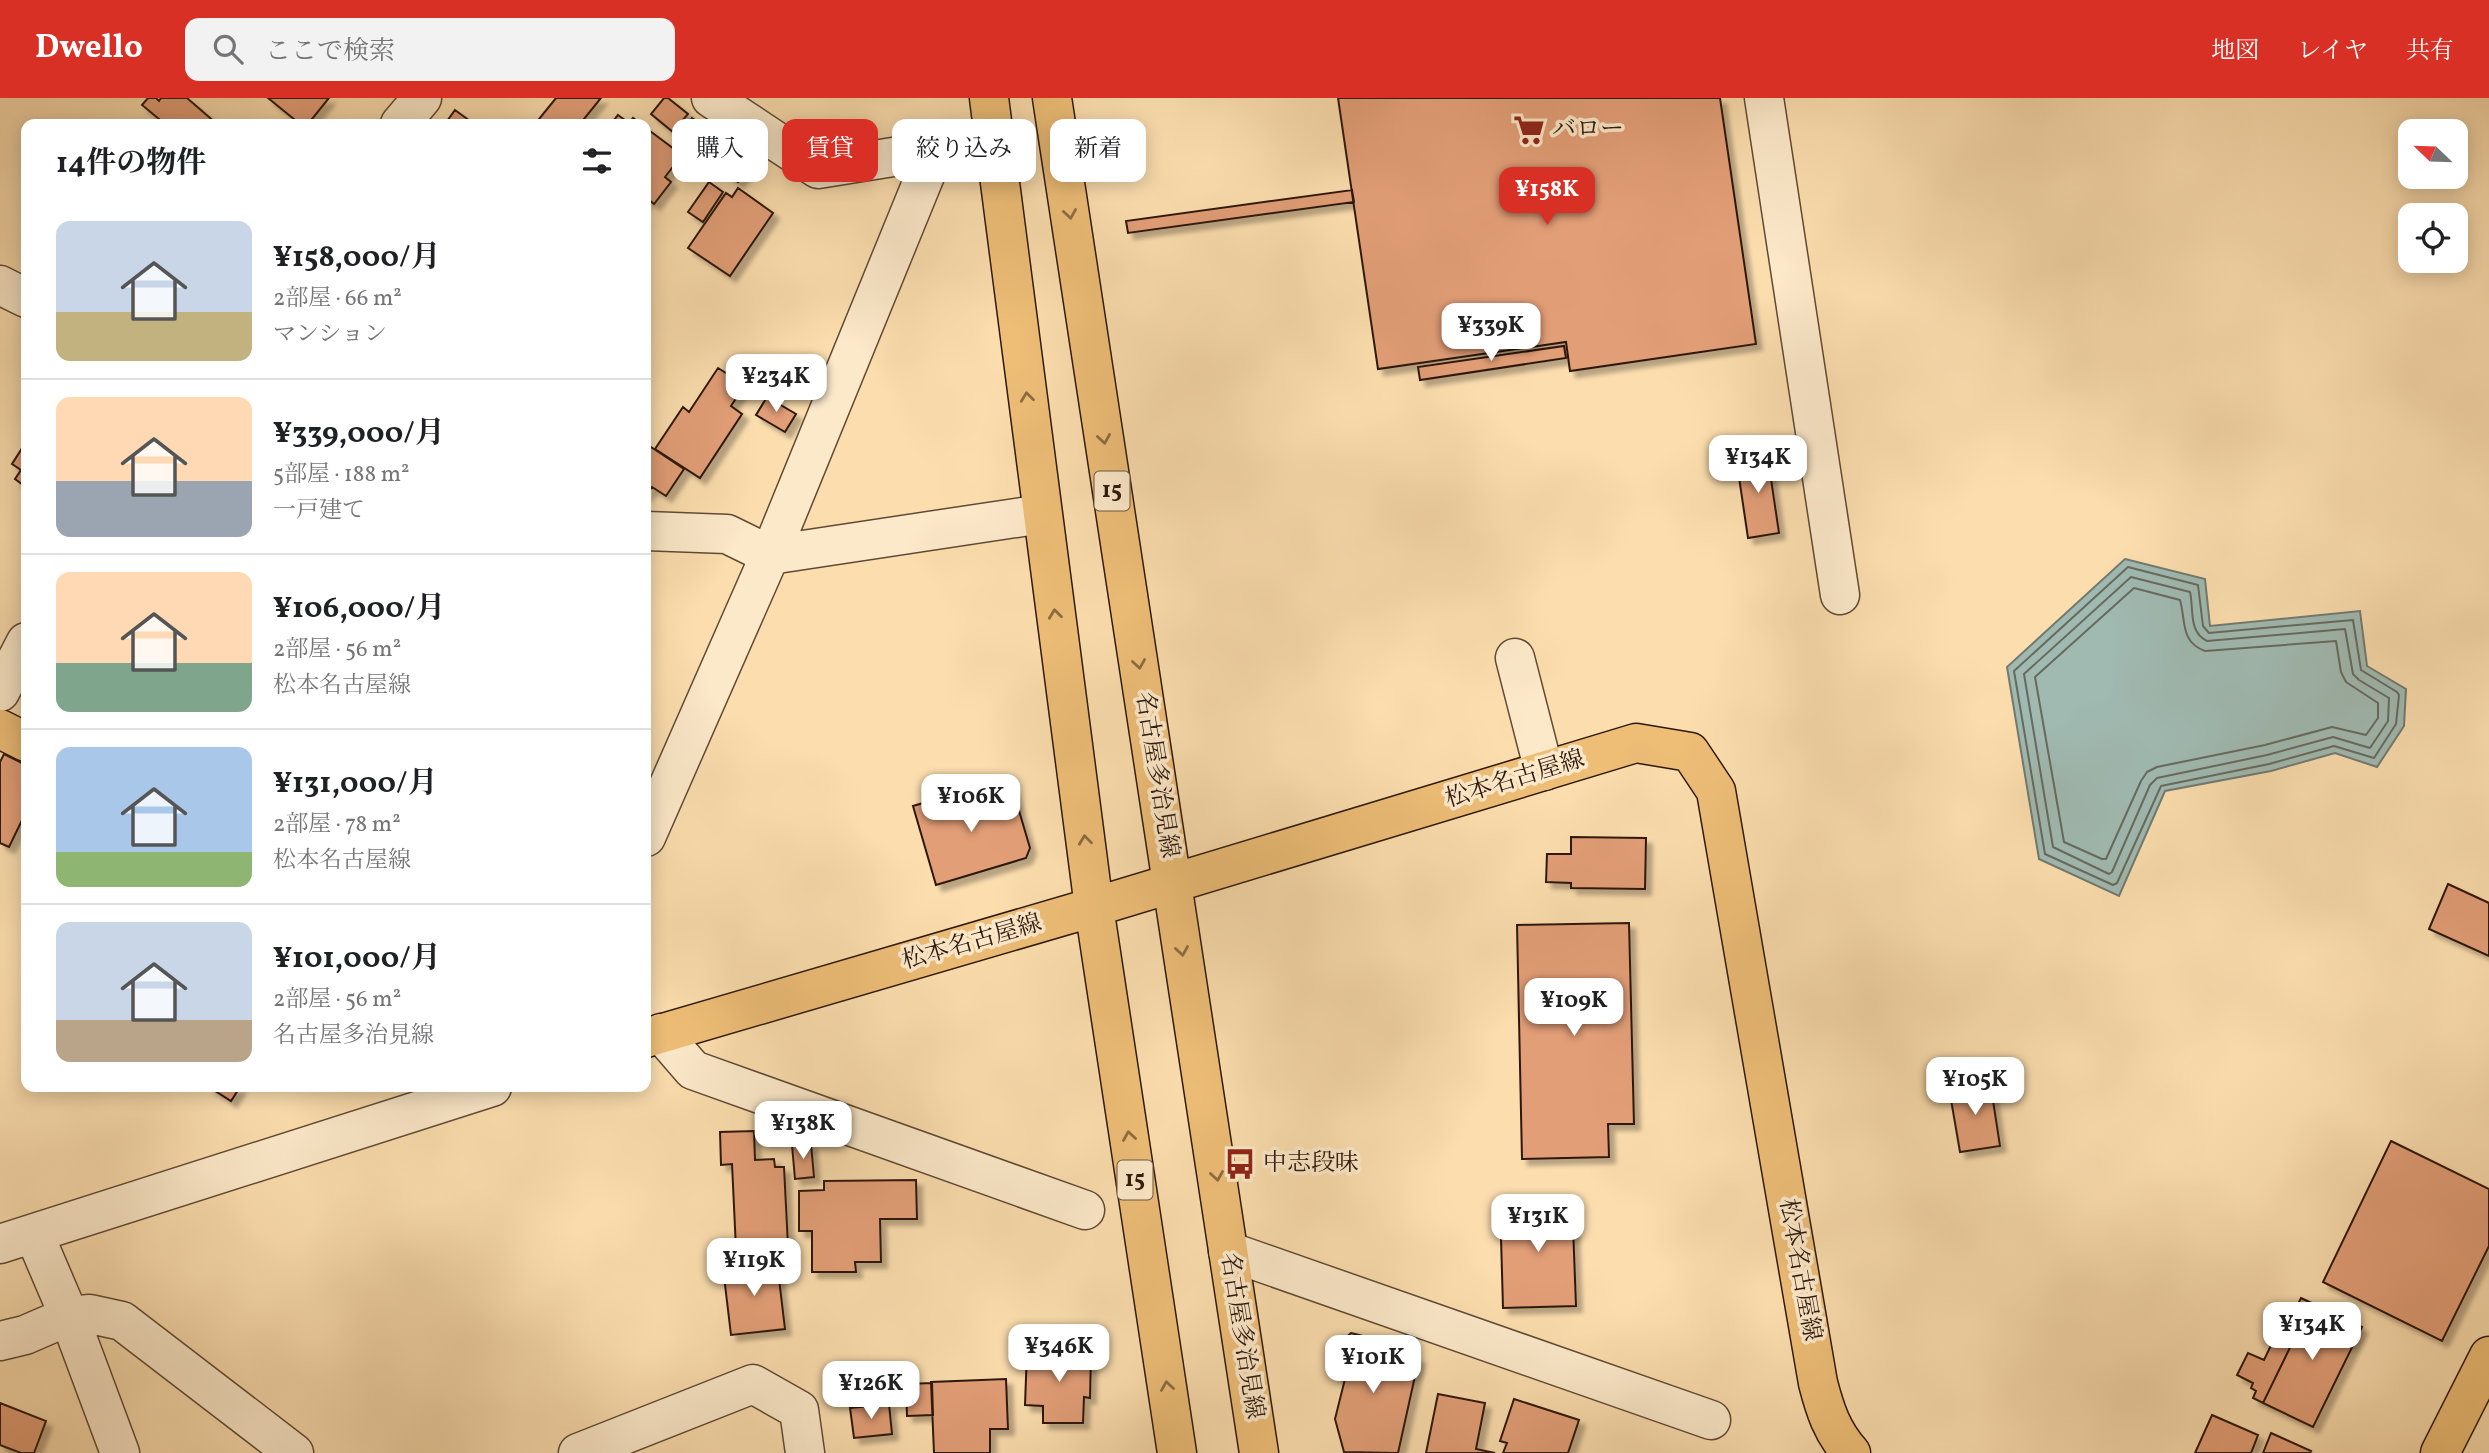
<!DOCTYPE html>
<html lang="ja">
<head>
<meta charset="utf-8">
<style>
	:root { --surface:#fff; --page:#f2f2f2; --text:#202124; --muted:#757577; --line:#e0e0e0; --accent:#d93025 }
	body { margin:0; font-family:Vollkorn,"Noto Serif JP",serif; background:var(--page); color:var(--text); height:100vh; display:flex; flex-direction:column; font-size:26px; white-space:nowrap }
	* { box-sizing:border-box; margin:0 }
	p { font-size:23px; color:var(--muted) }
	.icon { flex:none; width:38px; height:38px; fill:none; stroke:currentColor; stroke-width:2; stroke-linecap:round; stroke-linejoin:round }
	.map { position:relative; flex:1; overflow:hidden }
	.details { position:absolute; left:21px; top:21px; width:630px; height:973px; display:flex; flex-direction:column; background:var(--surface); border-radius:14px; box-shadow:0 4px 18px #0003 }
	.details>* { flex:none }
	.guide { position:absolute; left:672px; top:21px; width:665px; height:63px; display:flex; gap:14px }
	.needle { width:46px; rotate:293deg }
	.tools { position:absolute; left:2398px; top:21px; display:grid; gap:14px }
	.tools a { display:grid; place-items:center; width:70px; height:70px; border-radius:14px; background:var(--surface); box-shadow:0 4px 18px #0003; font-size:35px }
	.price { position:absolute; translate:-50% -60px; padding:0 16px; border-radius:14px; background:#fff; color:#222; font-size:23px; line-height:46px; filter:drop-shadow(0 2px 4px #0008) }
	.price::after { content:''; position:absolute; left:50%; top:42px; width:21px; height:16px; margin-left:-10px; background:inherit; clip-path:polygon(0 0,100% 0,50% 100%) }
	.price.on { background:var(--accent); color:#fff }
	ul { padding:0; list-style:none }
	li { display:flex; align-items:center; gap:21px; height:175px; padding:0 35px }
	li+li { border-top:2px solid var(--line) }
	li span { display:grid; place-items:center; flex:none; width:196px; height:140px; border-radius:14px; color:#555 }
	li>.icon { margin-inline-start:auto }
	span .icon { width:84px; height:84px; fill:#fffc; stroke-width:1 }
	li b { font-size:30px }
	h2 { display:flex; justify-content:space-between; align-items:center; height:84px; padding:0 35px; font-size:30px }
	.pill { padding:0 24px; border-radius:14px; background:var(--surface); box-shadow:0 4px 18px #0003; font-size:24px; line-height:63px }
	.pill.on { background:var(--accent); color:#fff }
	header { display:flex; align-items:center; gap:42px; box-sizing:border-box; height:98px; padding:0 35px; background:var(--accent); color:#fff }
	header strong { font-size:33px }
	nav { display:flex; gap:38px; margin-inline-start:auto; font-size:24px }
	.search { width:490px; height:63px; background:var(--page); display:flex; align-items:center; gap:18px; box-sizing:border-box; padding:0 24px; border-radius:14px; color:var(--muted); font-size:26px }
	.map>svg:first-child { display:block }
</style>
</head>
<body>
<header>
<strong>Dwello</strong>
<div class="search"><svg class="icon" aria-label="search" viewBox="0 0 24 24"><circle cx="10" cy="10" r="6"/><path d="M15 15l6 6"/></svg>ここで検索</div>
<nav><a>地図</a><a>レイヤ</a><a>共有</a></nav>
</header>
<div class="map">
<svg width="2489" height="1355" viewBox="0 0 2489 1355">
	<defs>
		<filter id="shadow"><feDropShadow dx="6" dy="6" stdDeviation="2" flood-color="#0004"/></filter>
	</defs>
	<rect width="100%" height="100%" fill="#fbddae"/>
	<filter id="stains"><feTurbulence type="fractalNoise" baseFrequency=".00286" numOctaves="4"/><feColorMatrix values="0 0 0 0 .2 0 0 0 0 .09 0 0 0 0 .02 0 0 0 .5 -.17"/></filter>
	<radialGradient id="worn" r=".72"><stop offset=".6" stop-color="#630" stop-opacity="0"/><stop offset="1" stop-color="#630" stop-opacity=".3"/></radialGradient>
	<!-- water -->
	<path fill="#a0bab2" stroke="#727a70" stroke-width="2" d="M2125,461L2205,481L2210,528L2360,513L2367,568L2406,591L2404,628L2377,669L2335,655L2271,673L2165,693L2119,798L2039,761L2007,569Z"/>
	<g fill="none" stroke-linecap="round" stroke-linejoin="round">
		<!-- shore -->
		<path stroke="#666a5f" stroke-width="2" d="M2128,469L2198,487L2203,528L2209,535L2353,522L2361,572L2397,594L2399,597L2396,626L2374,660L2334,648L2269,666L2161,688L2117,785L2113,787L2045,756L2014,573Z
			M2131,479L2190,494C2194,511 2188,534 2207,543L2345,531L2353,576L2359,582L2389,600L2388,623L2370,650L2333,639L2267,657L2157,680L2150,687L2112,774L2109,776L2053,749L2024,576Z
			M2134,490L2180,502C2186,523 2180,544 2205,553L2336,543L2341,574L2346,584L2378,605V620L2366,637L2332,629L2265,647L2157,669L2147,674L2141,683L2106,761H2102L2064,744L2035,579Z"/>
	</g>
	<!-- building -->
	<path fill="#e29e77" stroke="#2d190c" stroke-width="2" filter="url(#shadow)" d="M148,0H156L159,3L161,0H187L217,26H165L142,7Z
		M268,0H329L308,26H300Z
		M556,0H601L580,26H535Z
		M664,0H668L688,16L673,34L651,16Z
		M1338,0H1720L1756,246L1570,273L1566,244L1378,271Z
		M455,12L474,26H445Z
		M618,17L629,25L633,20L641,26H611Z
		M692,20L712,34L714,31L755,59L738,84L678,42Z
		M646,30L682,57L665,79L671,84L654,106L648,101L646,104Z
		M709,84L723,94L703,124L688,114Z
		M738,90L773,115L730,178L688,150L726,95L732,99Z
		M1352,92L1354,104L1128,135L1126,123Z
		M1564,248L1566,260L1420,282L1418,269Z
		M718,270L745,287L731,308L742,316L700,380L655,351L683,309L689,314Z
		M767,299L796,316L785,334L756,317Z
		M26,344V389L15,381L21,372L12,366Z
		M651,349L684,371L666,398L652,389L646,397V358Z
		M1767,354L1779,435L1748,440L1736,359Z
		M4,656L26,667V714L9,749L0,745V664Z
		M1012,689L1030,750L1026,760L936,787L913,708L967,692L970,702Z
		M1571,739L1646,740L1645,791L1571,790V785L1546,784L1547,756H1571Z
		M2448,786L2489,805V858L2429,831Z
		M1629,825L1634,1026H1608L1609,1059L1522,1061L1517,827Z
		M1990,983L2000,1048L1960,1054L1949,990Z
		M209,989H240L231,1003Z
		M754,1033L755,1062L774,1061L775,1069H784L788,1148L736,1151L732,1066L721,1067L720,1034Z
		M2391,1043L2489,1091V1148L2442,1243L2323,1184Z
		M811,1046L814,1079L795,1081L792,1047Z
		M916,1082L917,1121H880L881,1164H855L856,1174H812V1133H799V1093L824,1092V1083Z
		M1572,1102L1576,1208L1503,1210L1500,1104Z
		M777,1164L785,1231L731,1237L723,1170Z
		M2301,1200L2362,1229L2313,1329L2263,1305L2300,1229L2289,1224Z
		M2289,1224L2300,1229L2263,1305L2253,1300L2256,1293L2251,1290L2253,1285L2237,1277L2248,1255L2264,1262L2274,1241L2280,1244Z
		M1351,1235L1375,1241L1374,1246L1399,1251L1398,1255L1419,1260L1398,1355L1344,1354L1335,1321L1345,1281L1336,1278L1344,1241Z
		M1027,1252L1091,1254L1090,1300L1084,1299L1083,1325H1043V1308L1025,1307Z
		M1006,1281L1008,1331H990V1355H934L931,1284Z
		M932,1285L933,1317L907,1318L906,1286Z
		M1438,1296L1485,1305L1476,1351L1495,1355H1426Z
		M1514,1301L1579,1322L1568,1355H1503L1507,1345L1500,1343Z
		M0,1305L46,1323L34,1355H21L0,1347Z
		M889,1306L892,1336L854,1340L850,1310Z
		M2212,1317L2258,1337L2251,1355H2195Z
		M2271,1335L2311,1353L2310,1355H2263Z"/>
	<g fill="none" stroke-linecap="round" stroke-linejoin="round">
		<defs>
			<path id="minor" d="M711,0L818,71L993,43
				M1764,0L1840,497
				M400,26L422,0
				M0,187L26,200
				M646,433L727,436L770,457L1042,416
				M1515,560L1544,673
				M0,594L26,544
				M646,739L770,457L935,53
				M661,935L693,972L1085,1112
				M34,1136L69,1218L120,1355
				M0,1146L492,989
				M1228,1153L1711,1322
				M0,1243L25,1237L69,1218L90,1216L122,1223L294,1355
				M578,1355L753,1286L799,1312L805,1355"/>
			<path id="major" d="M989,0L1094,809L1177,1355
				M1052,0L1259,1355
				M0,631L26,644
				M646,940L1094,809L1636,645L1690,654L1716,693L1818,1285C1825,1312 1832,1334 1851,1355
				M2440,1355L2489,1258"/>
		</defs>
		<!-- minor casing -->
		<use href="#minor" stroke="#604a34" stroke-width="41"/>
		<!-- major casing -->
		<use href="#major" stroke="#2d190c" stroke-width="41"/>
		<!-- minor -->
		<use href="#minor" stroke="#fce9ca" stroke-width="38"/>
		<!-- major -->
		<use href="#major" stroke="#eebe77" stroke-width="38"/>
	</g>
	<!-- one-way arrows -->
	<defs><path id="oneway-chevron" d="M-2-3.5L2.5 0L-2 3.5" fill="none" stroke-width="1.6" stroke-linecap="round" stroke-linejoin="round" transform="scale(1.75)"/></defs>
	<g stroke="#8e6c42">
		<use href="#oneway-chevron" transform="translate(1070 116) rotate(81)"/>
		<use href="#oneway-chevron" transform="translate(1027 299) rotate(-97)"/>
		<use href="#oneway-chevron" transform="translate(1104 341) rotate(81)"/>
		<use href="#oneway-chevron" transform="translate(1055 516) rotate(-97)"/>
		<use href="#oneway-chevron" transform="translate(1139 566) rotate(81)"/>
		<use href="#oneway-chevron" transform="translate(1085 742) rotate(-97)"/>
		<use href="#oneway-chevron" transform="translate(1182 853) rotate(81)"/>
		<use href="#oneway-chevron" transform="translate(1129 1038) rotate(-99)"/>
		<use href="#oneway-chevron" transform="translate(1217 1078) rotate(81)"/>
		<use href="#oneway-chevron" transform="translate(1167 1288) rotate(-99)"/>
	</g>
	<!-- icons -->
	<defs>
		<symbol id="supermarket-bare" viewBox="-9 -9 18 18"><path d="M-6-5.5h2.5l.6 2H6L4.5 2H-2.5L-4.4-4H-6ZM-1.5 3.2a1.3 1.3 0 1 0 .1 0ZM3 3.2a1.3 1.3 0 1 0 .1 0Z" fill="#8f2418" stroke="#fce9ca" stroke-width="2.5" paint-order="stroke"/></symbol>
		<symbol id="bus-bare" viewBox="-9 -9 18 18"><path d="M-5-6H5V4H4V6H2V4H-2V6H-4V4H-5ZM-3.5-4V0h7V-4ZM-3.5 1.2v1.5H-2V1.2ZM2 1.2v1.5H3.5V1.2Z" fill="#8f2418" stroke="#fce9ca" stroke-width="2.5" paint-order="stroke"/></symbol>
	</defs>
	<g fill-rule="evenodd">
		<use href="#supermarket-bare" x="1507" y="10" width="44" height="44"/>
		<use href="#bus-bare" x="1218" y="1044" width="44" height="44"/>
	</g>
	<g text-anchor="middle" dominant-baseline="central" stroke-width="7" stroke-linejoin="round" paint-order="stroke">
		<!-- shield labels -->
		<g fill="#fce9ca" stroke="#6b5745" stroke-width="2">
			<rect x="1094.5" y="373.5" width="35" height="39" rx="5"/>
			<rect x="1117.5" y="1062.5" width="35" height="39" rx="5"/>
		</g>
		<g font-size="23" font-weight="bold" fill="#2d190c">
			<text x="1112" y="393">15</text>
			<text x="1135" y="1082">15</text>
		</g>
		<!-- poi labels -->
		<g font-size="24" fill="#2d190c" stroke="#fce9ca" text-anchor="start">
			<text x="1552" y="32">バロー</text>
			<text x="1263" y="1066">中志段味</text>
		</g>
		<!-- street labels -->
		<g font-size="24" fill="#2d190c" stroke="#fce9ca">
			<text transform="translate(1156 677) rotate(81)">名古屋多治見線</text>
			<text transform="translate(1515 682) rotate(-17)">松本名古屋線</text>
			<text transform="translate(972 845) rotate(-16)">松本名古屋線</text>
			<text transform="translate(1799 1172) rotate(80)">松本名古屋線</text>
			<text transform="translate(1241 1238) rotate(81)">名古屋多治見線</text>
		</g>
	</g>
	<rect width="100%" height="100%" filter="url(#stains)"/>
	<rect width="100%" height="100%" fill="url(#worn)"/>
</svg>
<div class="tools">
<a><svg class="needle" viewBox="-14 -14 28 28"><path d="M0-13l5 13h-10z" fill="#e53935"/><path d="M0 13l5-13h-10z" fill="#757577"/></svg></a>
<a><svg class="icon" aria-label="locate" viewBox="0 0 24 24"><circle cx="12" cy="12" r="6"/><path d="M12 2v4M12 18v4M2 12h4M18 12h4"/></svg></a>
</div>
<b class="price on" style="left:1547px;top:129px">¥158K</b>
<b class="price" style="left:1491px;top:265px">¥339K</b>
<b class="price" style="left:776px;top:316px">¥234K</b>
<b class="price" style="left:1758px;top:397px">¥134K</b>
<b class="price" style="left:971px;top:736px">¥106K</b>
<b class="price" style="left:1574px;top:940px">¥109K</b>
<b class="price" style="left:1975px;top:1019px">¥105K</b>
<b class="price" style="left:803px;top:1063px">¥138K</b>
<b class="price" style="left:1538px;top:1156px">¥131K</b>
<b class="price" style="left:754px;top:1200px">¥119K</b>
<b class="price" style="left:2312px;top:1264px">¥134K</b>
<b class="price" style="left:1059px;top:1286px">¥346K</b>
<b class="price" style="left:1373px;top:1297px">¥101K</b>
<b class="price" style="left:871px;top:1323px">¥126K</b>
<div class="guide">
<a class="pill">購入</a>
<a class="pill on">賃貸</a>
<a class="pill">絞り込み</a>
<a class="pill">新着</a>
</div>
<section class="details">
<h2>14件の物件<svg class="icon" aria-label="filters" viewBox="0 0 24 24"><path d="M4 7h16M4 17h16"/><circle cx="9" cy="7" r="2"/><circle cx="15" cy="17" r="2"/></svg></h2>
<ul>
<li><span style="background:linear-gradient(#c9d6e8 65%,#c2b280 0)"><svg class="icon" aria-label="home" viewBox="0 0 24 24"><path d="M3 11l9-7 9 7M6 9v11h12V9"/></svg></span><div><b>¥158,000/月</b><p>2部屋 · 66 m²</p><p>マンション</p></div></li>
<li><span style="background:linear-gradient(#ffd9b3 60%,#9aa5b1 0)"><svg class="icon" aria-label="home" viewBox="0 0 24 24"><path d="M3 11l9-7 9 7M6 9v11h12V9"/></svg></span><div><b>¥339,000/月</b><p>5部屋 · 188 m²</p><p>一戸建て</p></div></li>
<li><span style="background:linear-gradient(#ffd9b3 65%,#7fa58c 0)"><svg class="icon" aria-label="home" viewBox="0 0 24 24"><path d="M3 11l9-7 9 7M6 9v11h12V9"/></svg></span><div><b>¥106,000/月</b><p>2部屋 · 56 m²</p><p>松本名古屋線</p></div></li>
<li><span style="background:linear-gradient(#a9c7e8 75%,#8fb573 0)"><svg class="icon" aria-label="home" viewBox="0 0 24 24"><path d="M3 11l9-7 9 7M6 9v11h12V9"/></svg></span><div><b>¥131,000/月</b><p>2部屋 · 78 m²</p><p>松本名古屋線</p></div></li>
<li><span style="background:linear-gradient(#c9d6e8 70%,#b9a48a 0)"><svg class="icon" aria-label="home" viewBox="0 0 24 24"><path d="M3 11l9-7 9 7M6 9v11h12V9"/></svg></span><div><b>¥101,000/月</b><p>2部屋 · 56 m²</p><p>名古屋多治見線</p></div></li>
</ul>
</section>
</div>
</body>
</html>
